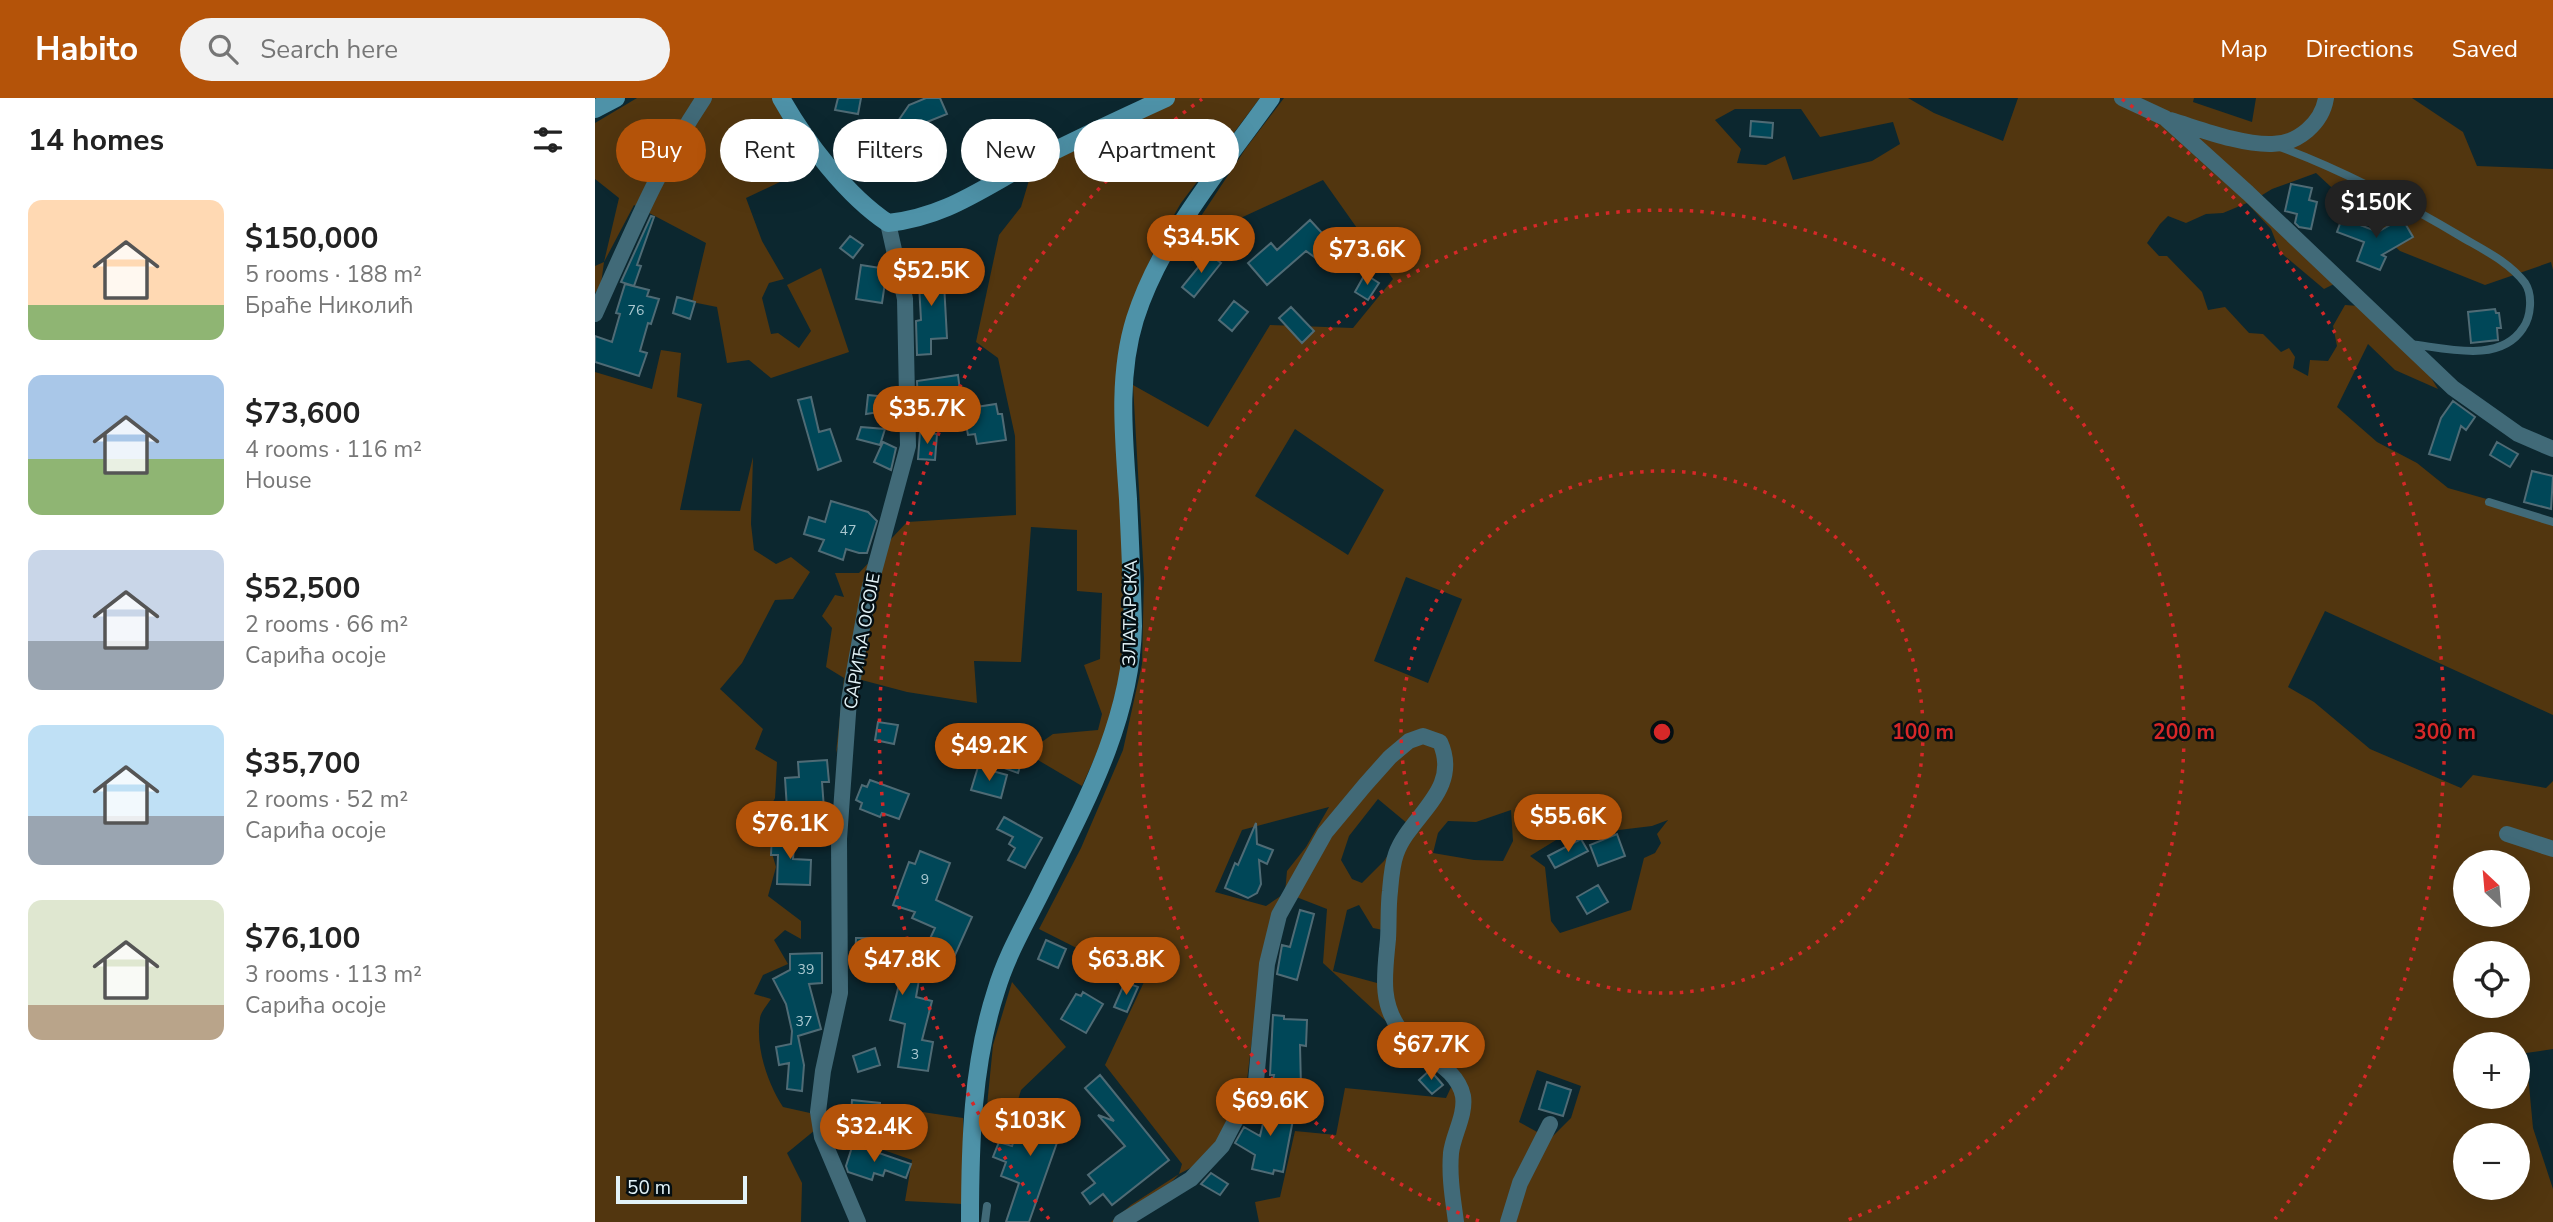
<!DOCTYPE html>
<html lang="en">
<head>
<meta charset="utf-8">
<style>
	:root { --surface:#fff; --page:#f2f2f2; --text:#222; --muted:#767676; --accent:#b45309 }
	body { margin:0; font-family:"Nunito Sans",sans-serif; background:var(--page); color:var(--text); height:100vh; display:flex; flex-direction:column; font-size:26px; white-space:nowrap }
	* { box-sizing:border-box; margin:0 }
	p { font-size:23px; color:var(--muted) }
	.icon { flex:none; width:38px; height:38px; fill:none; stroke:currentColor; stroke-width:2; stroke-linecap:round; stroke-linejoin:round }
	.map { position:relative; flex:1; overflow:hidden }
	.sheet { display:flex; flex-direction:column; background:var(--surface); width:595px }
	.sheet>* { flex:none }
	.banner { position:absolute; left:21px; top:21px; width:665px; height:63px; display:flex; gap:14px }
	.needle { width:46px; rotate:334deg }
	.fabs { position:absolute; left:1858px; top:752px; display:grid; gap:14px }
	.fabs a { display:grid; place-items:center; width:77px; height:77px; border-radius:50%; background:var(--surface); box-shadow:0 7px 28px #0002; font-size:35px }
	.scale { position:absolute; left:21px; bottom:18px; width:131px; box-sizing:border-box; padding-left:7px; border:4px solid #e3f3f8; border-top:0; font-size:19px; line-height:24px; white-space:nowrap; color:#e3f3f8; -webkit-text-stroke:5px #040e12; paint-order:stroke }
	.price { position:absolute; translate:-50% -60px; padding:0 16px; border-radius:24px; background:var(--accent); color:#fff; font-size:23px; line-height:46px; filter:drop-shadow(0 2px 4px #0008) }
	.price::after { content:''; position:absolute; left:50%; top:42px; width:21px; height:16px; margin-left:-10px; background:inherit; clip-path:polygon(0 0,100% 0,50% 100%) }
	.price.on { background:#222; color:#fff }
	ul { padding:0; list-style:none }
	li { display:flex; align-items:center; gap:21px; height:175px; padding:0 28px }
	li span { display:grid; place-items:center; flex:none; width:196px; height:140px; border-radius:14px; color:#555 }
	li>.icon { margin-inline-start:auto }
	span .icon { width:84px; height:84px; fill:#fffc; stroke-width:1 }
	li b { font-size:30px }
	h2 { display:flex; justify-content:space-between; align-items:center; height:84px; padding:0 28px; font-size:30px }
	.chip { padding:0 24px; border-radius:32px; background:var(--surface); box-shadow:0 7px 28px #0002; font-size:24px; line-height:63px }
	.chip.on { background:var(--accent); color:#fff }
	header { display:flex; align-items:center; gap:42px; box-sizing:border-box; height:98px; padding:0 35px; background:var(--accent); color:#fff }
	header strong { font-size:33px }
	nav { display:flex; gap:38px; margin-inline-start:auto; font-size:24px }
	.search { width:490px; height:63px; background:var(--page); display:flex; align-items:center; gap:18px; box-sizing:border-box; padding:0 24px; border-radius:38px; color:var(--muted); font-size:26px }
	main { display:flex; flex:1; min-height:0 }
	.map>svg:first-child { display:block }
</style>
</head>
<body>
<header>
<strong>Habito</strong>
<div class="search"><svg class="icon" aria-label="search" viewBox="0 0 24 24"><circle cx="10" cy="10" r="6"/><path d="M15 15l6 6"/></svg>Search here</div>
<nav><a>Map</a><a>Directions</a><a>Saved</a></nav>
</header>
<main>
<section class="sheet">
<h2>14 homes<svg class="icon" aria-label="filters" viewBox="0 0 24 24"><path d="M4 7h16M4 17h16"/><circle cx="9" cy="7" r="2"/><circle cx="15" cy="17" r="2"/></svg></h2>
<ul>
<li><span style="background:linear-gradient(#ffd9b3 75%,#8fb573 0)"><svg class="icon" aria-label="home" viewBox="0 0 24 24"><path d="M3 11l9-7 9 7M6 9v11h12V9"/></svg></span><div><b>$150,000</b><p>5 rooms · 188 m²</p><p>Браће Николић</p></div></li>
<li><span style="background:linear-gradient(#a9c7e8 60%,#8fb573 0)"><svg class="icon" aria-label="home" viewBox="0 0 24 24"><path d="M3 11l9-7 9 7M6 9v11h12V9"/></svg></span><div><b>$73,600</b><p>4 rooms · 116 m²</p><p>House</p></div></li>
<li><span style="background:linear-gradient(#c9d6e8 65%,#9aa5b1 0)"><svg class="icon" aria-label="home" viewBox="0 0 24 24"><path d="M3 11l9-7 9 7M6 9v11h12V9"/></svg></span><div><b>$52,500</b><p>2 rooms · 66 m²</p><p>Сарића осоје</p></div></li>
<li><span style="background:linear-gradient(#bfe0f5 65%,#9aa5b1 0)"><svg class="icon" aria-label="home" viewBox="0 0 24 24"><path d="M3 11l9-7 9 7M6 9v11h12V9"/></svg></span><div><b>$35,700</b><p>2 rooms · 52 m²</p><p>Сарића осоје</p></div></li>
<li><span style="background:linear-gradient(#dfe7d0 75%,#b9a48a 0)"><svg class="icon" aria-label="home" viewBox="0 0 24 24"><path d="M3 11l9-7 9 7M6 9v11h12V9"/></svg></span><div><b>$76,100</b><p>3 rooms · 113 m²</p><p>Сарића осоје</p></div></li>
</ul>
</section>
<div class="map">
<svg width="1958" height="1124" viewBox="0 0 1958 1124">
	<rect width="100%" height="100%" fill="#0c272f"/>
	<!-- green -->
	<path fill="#52360f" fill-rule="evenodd" d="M42,0H179L201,54L206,74L151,100L167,143L189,181L174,185L167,200L176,236L183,235L204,250L216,233L192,187L226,170L254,254L176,280L154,262L132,265L122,209L97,204L111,145L39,107L9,164L6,186L0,195V168L9,164L24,100L0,81V25Z
		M548,0H665L586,105L561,148L539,200L528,565L510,637L487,688L431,655L458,636L503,632L507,616L489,567L505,561L507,495L482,493V432L436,429L426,564L379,563L382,605L312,594L263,581L241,655L249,580L231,569L237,530L227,518L240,497L249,499L240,475H264L312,424L421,417L420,338L403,260L381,244L404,137L426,109L435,79Z
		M689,0H1313L1339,15L1408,43L1423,0H1599L1598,4L1657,24L1661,0H1817L1868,34L1882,68L1958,71V172L1956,164L1890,187L1805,153L1721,75L1677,91L1664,99L1749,181L1729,191L1685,154L1676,131L1652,105L1628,115L1611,116L1591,125L1573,118L1565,126L1552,145L1564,158H1572L1607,194L1613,212L1630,209L1654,235L1668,236L1686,254L1694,250L1700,259L1698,270L1713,278L1715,262L1733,263L1742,248L1738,228L1750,207L1778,209L1812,241L1843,291L1800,272L1773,246L1742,309L1782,344L1822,365L1853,390L1958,420V617L1730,513L1693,589L1719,604L1775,651L1866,690L1878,677L1951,690L1958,683V951L1931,955L1938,1030L1958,1091V1124H664L660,1104L685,1099L700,1033L741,1037L750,990L851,1000L858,985L728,865L732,811L691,795L658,933L652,982L632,1051L584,1076L538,1124H516L536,1107L584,1076L587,1066L510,967L549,884L444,831L486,750L528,652L547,566L549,480L538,287L613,329L675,227L758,230L798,181L728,82L587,147L651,50ZM1140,11H1206L1225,39L1298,24L1305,46L1277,63L1198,82L1190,58L1171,67L1142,65L1146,51L1120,22ZM700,331L789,392L753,457L660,398ZM811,479L867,501L833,585L779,563ZM783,701L813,726L789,763L767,785L757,781L746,762L754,738ZM734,709L711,749L692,773L690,795L671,808L620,794L647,732ZM916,712L918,743L908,763L879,762L838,755L843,735L853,723L881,724ZM1073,722L1062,736L1066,745L1060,755L1049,760L1036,812L965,835L956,823L950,769L935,758L966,739L1057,728ZM1871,765H1923V817H1871ZM764,807L778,830L788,832L782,885L738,873L752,812ZM1871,856H1923V908H1871ZM1871,947H1923V999H1871ZM942,972L986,988L976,1020L955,1041L924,1024ZM1871,1038H1923V1090H1871Z
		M66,252L86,255L82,299L107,306L85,412L145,413L158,359L156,426L159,452L181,466L196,459L215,474L198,501L180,502L147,565L125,591L168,631L160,651L182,664L180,700L171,717L172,738L181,769L173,798L206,823V841L190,832L179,842L193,866L168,877L159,896L176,901C172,907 166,914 165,920C160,949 173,986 188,1009L215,1015L220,1032L192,1055L207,1085L206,1124H0V274L57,291Z
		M417,884L471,949L426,992L414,1032L391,1018L398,947Z
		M294,1009L368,1020V1106L310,1103L317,1062L280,1049Z"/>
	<!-- building -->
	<path fill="#004758" stroke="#4f6b75" stroke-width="2" d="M243,0H266L263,16L240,12Z
		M331,0H345L352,16L317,30L304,57L286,48L314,7Z
		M1156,23L1178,25L1177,40L1155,38Z
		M1696,86L1717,90L1714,102L1722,104L1716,131L1704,129L1700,125L1702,116L1690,113Z
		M56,118L59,119L42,167L46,168L39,188L26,184Z
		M1747,120L1783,134L1807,120L1818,139L1787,157L1791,159L1785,172L1762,163L1769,144L1742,134Z
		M715,122L751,161L740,174L711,153L672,187L653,165L676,145L682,152Z
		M255,138L268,147L258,160L245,150Z
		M614,156L626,165L599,199L587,189Z
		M266,167L292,171L287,205L261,201Z
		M348,167L352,240L336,241V256L322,257L321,223L326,222L323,168Z
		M770,176L784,185L773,202L760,194Z
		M30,186L54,192L52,198L64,201L56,226L53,225L45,253L52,255L44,278L0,264V238L17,244L25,216L21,215Z
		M82,199L100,204L95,221L78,215Z
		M639,203L653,214L637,233L624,222Z
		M696,209L719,233L707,245L684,220Z
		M1900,211L1901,215H1904L1906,230H1902L1903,242L1876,245L1873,214Z
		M363,277L366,301L323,308L322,283Z
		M273,297L292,299L291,313L271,316Z
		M216,299L224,334L235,331L246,363L223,372L203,302Z
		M1858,303L1880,319L1871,332L1866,328L1855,362L1834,356L1846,320Z
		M401,306L403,316H407L411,342L382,346L380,336L373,337L368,311Z
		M266,329L290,331L285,347L262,341Z
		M325,334L342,336L340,362L323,361Z
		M288,344L301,350L296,372L279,364Z
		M1902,344L1923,356L1915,369L1895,357Z
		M1937,373L1958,378L1956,411L1929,404Z
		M236,403L273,414L282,423L272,455H264L251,451L248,462L224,453L229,442L209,436L214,419L230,424Z
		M283,624L303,627L299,646L280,642Z
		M414,654L428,659L423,675L409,670Z
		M232,662L234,684H227L230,724L193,726L190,680L204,679L203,664Z
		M383,669L412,677L406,700L376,692Z
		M275,682L314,696L304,721L287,715L285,719L265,711L267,705L261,702L267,687L272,689Z
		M409,719L447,740L430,770L413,762L420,750L414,746L418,739L402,731Z
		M661,725L662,746L678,752L672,766L664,762L666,786L662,795L653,800L630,790L640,765L643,767Z
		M177,735L200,736L198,761L216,762L215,787L182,786L183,757H176Z
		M1022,736L1030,758L1003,768L995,747Z
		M986,741L993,753L960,770L953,758Z
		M325,753L355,765L341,802L377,819L360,857L333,845L340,830L317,820L320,814L298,807L314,764L320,766Z
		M1003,787L1013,804L992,816L982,799Z
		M705,812L719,816L702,882L682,876L687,847L695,849Z
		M261,840H278V843L329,853L321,899L337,903L327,942L338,944L333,973L303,969L310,926L295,922L307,875L281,872V869H260Z
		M451,842L471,851L463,870L443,861Z
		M227,855V885L214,886L226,931L203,938L209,967L207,993L192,991L194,965L184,967L181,949L196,946L197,933L191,906L178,881L195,872V856Z
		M530,884L543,889L532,914L519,909Z
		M488,894L508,906L491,935L466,921L481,896L486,898Z
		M678,917L689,918V921L712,922L711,948L705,947L706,990L676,991L679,977H675Z
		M280,950L285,967L263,974L258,958Z
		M835,972L848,987L837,996L824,982Z
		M505,977L574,1062L517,1107L508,1096L495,1106L487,1095L500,1085L493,1077L530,1048L503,1017L519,1023L490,990Z
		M952,984L976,992L968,1018L944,1011Z
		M674,1001L701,1006L688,1074L679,1072L678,1076L657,1071L660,1057L640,1045L649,1029L665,1038Z
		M257,1002L285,1005L284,1021L256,1018Z
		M433,1005L471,1019L434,1124H411L424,1085L406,1078L411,1064L398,1059L404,1044L417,1048Z
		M258,1046L316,1066L311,1080L290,1072L288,1078L279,1075L277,1082L253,1074L251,1068Z
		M616,1075L633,1086L625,1097L606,1086Z"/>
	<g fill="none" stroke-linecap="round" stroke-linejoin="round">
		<!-- lane -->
		<path stroke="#416a78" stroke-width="8" d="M1685,49C1750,73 1810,105 1870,141C1891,153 1915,165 1930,185C1938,197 1936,219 1928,230C1905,266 1851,250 1815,246
			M1894,404L1958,424
			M390,1124L392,1108"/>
		<!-- street -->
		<path stroke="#416a78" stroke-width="16" d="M1527,0L1570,20L1653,95L1858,290L1923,336L1958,351
			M1575,22C1605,31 1646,47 1677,46C1703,46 1727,25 1731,0
			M0,216C33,143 64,67 109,0
			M1912,736L1958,751
			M263,1124L227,1039L223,1014L228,973L245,895L244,741L254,602L274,492L313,348L310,201L293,125
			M526,1124L596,1081L627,1048L661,983L672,866L684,817L730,735L770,687L795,659L814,643L828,638L845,644C867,693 814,718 801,756C797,767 796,782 795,793C793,809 794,825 793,841C790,874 784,905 806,933C823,956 862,968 868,998C871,1017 858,1037 856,1055C854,1079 858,1101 861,1124
			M913,1124L925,1085L955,1026"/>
		<!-- secondary -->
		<path stroke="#4e92a8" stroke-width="18" d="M186,0C210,43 252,98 293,125C350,119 386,91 435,65C480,42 525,21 571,0
			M0,11L21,0
			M375,1124C375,1046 377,967 401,893C411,859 429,828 445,796C487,711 536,625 538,528C537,486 535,443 533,401C529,341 522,279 540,221C566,139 627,69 676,0"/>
	</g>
	<!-- distance rings -->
	<g fill="none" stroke="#d62828" stroke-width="3.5" stroke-dasharray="3.5 7">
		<circle cx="1067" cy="634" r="261"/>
		<path d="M884 1123A522 522 0 1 1 1250 1123"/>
		<path d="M454 1121A783 783 0 0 1 607 1M1527 1A783 783 0 0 1 1680 1121"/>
	</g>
	<g text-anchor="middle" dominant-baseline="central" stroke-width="5" stroke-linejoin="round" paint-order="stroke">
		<!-- number labels -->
		<g font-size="14" fill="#aac8d0">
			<text x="41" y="212">76</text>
			<text x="253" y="432">47</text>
			<text x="330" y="781">9</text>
			<text x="211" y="871">39</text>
			<text x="209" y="923">37</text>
			<text x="320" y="956">3</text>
		</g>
		<!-- street labels -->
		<g font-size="18" fill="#e3f3f8" stroke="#040e12">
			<text transform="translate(535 515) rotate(-89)">ЗЛАТАРСКА</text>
			<text transform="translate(267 543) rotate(-80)">САРИЋА ОСОЈЕ</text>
		</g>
	</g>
	<circle cx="1067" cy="634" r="10" fill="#d62828" stroke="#040e12" stroke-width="3.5"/>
	<g font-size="21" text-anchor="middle" font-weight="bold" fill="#d62828" stroke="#040e12" stroke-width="5" stroke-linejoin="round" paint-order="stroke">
		<text x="1328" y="641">100 m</text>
		<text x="1589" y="641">200 m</text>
		<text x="1850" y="641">300 m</text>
	</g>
</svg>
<div class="fabs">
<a><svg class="needle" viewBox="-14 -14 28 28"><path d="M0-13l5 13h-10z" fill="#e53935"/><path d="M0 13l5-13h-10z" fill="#767676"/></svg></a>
<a><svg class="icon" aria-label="locate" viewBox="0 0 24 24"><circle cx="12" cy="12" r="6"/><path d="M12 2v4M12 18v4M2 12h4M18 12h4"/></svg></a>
<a>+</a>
<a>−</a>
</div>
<div class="scale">50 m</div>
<b class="price on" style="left:1781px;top:142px">$150K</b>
<b class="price" style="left:606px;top:177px">$34.5K</b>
<b class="price" style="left:772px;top:189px">$73.6K</b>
<b class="price" style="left:336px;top:210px">$52.5K</b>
<b class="price" style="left:332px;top:348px">$35.7K</b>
<b class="price" style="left:394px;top:685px">$49.2K</b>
<b class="price" style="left:973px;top:756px">$55.6K</b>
<b class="price" style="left:195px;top:763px">$76.1K</b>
<b class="price" style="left:307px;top:899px">$47.8K</b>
<b class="price" style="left:531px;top:899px">$63.8K</b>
<b class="price" style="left:836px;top:984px">$67.7K</b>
<b class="price" style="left:675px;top:1040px">$69.6K</b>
<b class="price" style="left:435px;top:1060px">$103K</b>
<b class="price" style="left:279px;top:1066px">$32.4K</b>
<div class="banner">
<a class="chip on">Buy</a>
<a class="chip">Rent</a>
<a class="chip">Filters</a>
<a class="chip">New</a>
<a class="chip">Apartment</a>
</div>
</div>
</main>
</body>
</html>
